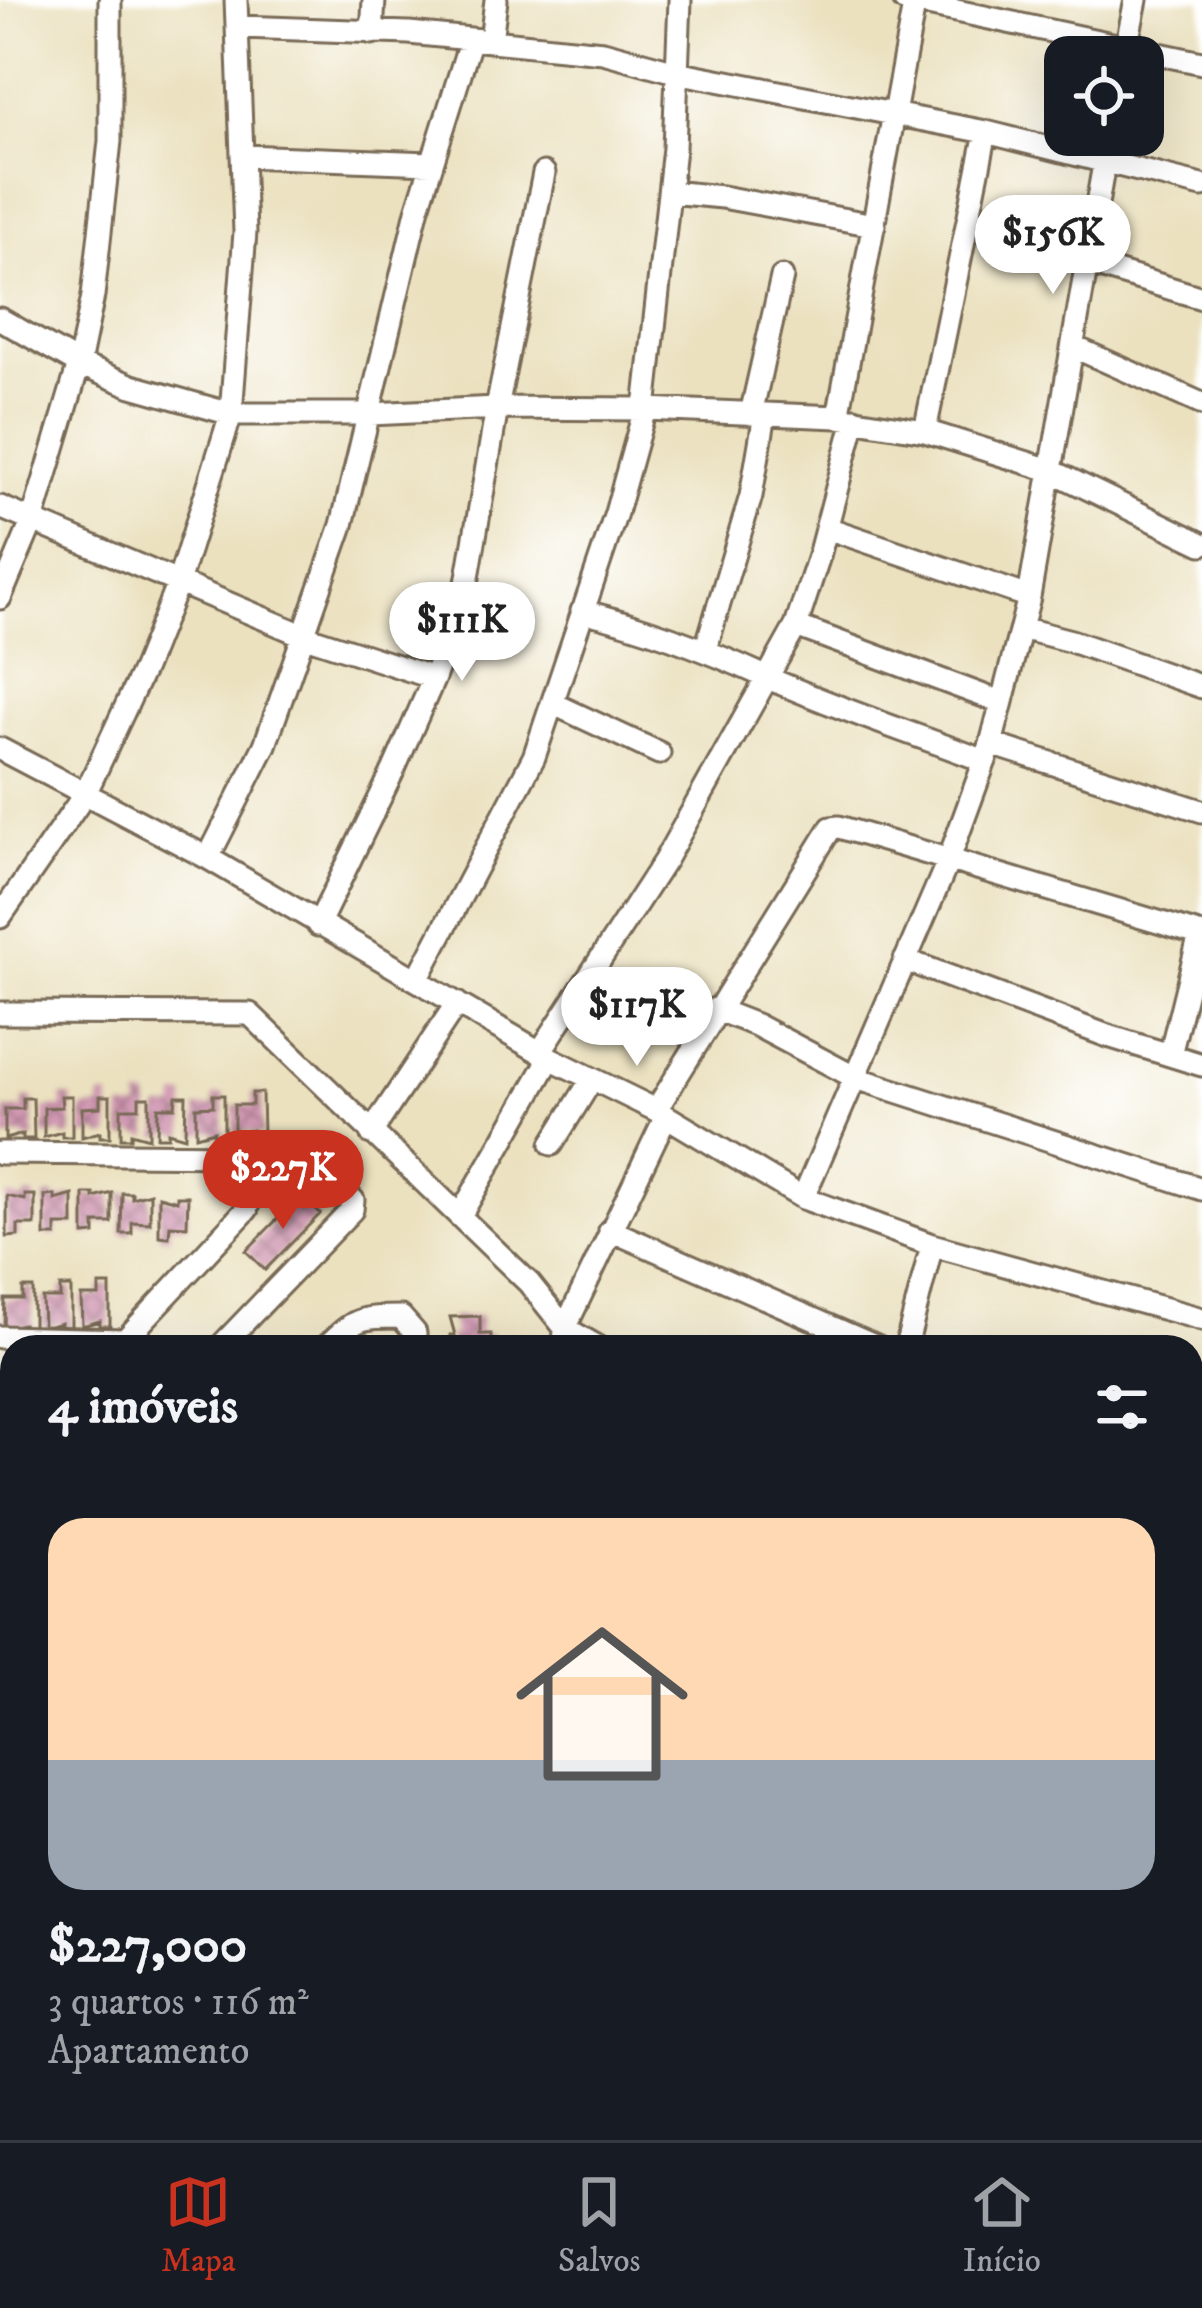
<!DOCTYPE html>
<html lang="pt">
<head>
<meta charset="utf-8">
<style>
	:root { --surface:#171b24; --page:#20242c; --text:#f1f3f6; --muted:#9ea1a6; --line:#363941; --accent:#c8321e }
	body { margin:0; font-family:"IM FELL DW Pica",serif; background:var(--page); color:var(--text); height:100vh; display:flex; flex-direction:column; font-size:45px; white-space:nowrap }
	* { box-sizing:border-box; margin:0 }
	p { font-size:39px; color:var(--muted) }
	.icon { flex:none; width:66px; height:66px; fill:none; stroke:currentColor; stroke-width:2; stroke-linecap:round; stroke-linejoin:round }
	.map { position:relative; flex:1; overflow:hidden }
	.side { position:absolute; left:0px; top:1335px; width:1203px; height:807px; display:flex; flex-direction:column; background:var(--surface); border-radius:36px 36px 0 0; box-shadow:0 12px 48px #0002 }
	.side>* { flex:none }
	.tools { position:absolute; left:1044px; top:36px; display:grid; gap:24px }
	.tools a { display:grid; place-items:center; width:120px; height:120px; border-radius:24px; background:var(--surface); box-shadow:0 12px 48px #0002; font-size:60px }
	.price { position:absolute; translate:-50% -102px; padding:0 27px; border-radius:42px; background:#fff; color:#222; font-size:39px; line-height:78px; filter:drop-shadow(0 3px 6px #0008) }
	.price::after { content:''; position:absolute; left:50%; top:72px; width:36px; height:27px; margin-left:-18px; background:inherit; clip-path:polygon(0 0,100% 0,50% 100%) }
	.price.active { background:var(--accent); color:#fff }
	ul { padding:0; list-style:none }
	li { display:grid; align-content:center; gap:24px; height:636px; padding:0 48px }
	li span { display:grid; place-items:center; height:372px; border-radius:36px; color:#555 }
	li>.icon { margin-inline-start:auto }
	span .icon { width:216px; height:216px; fill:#fffc; stroke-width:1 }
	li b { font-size:51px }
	h2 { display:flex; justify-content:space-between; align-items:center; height:144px; padding:0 48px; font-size:51px }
	.tab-bar { display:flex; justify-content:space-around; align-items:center; height:168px; border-top:3px solid var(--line); background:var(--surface); font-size:33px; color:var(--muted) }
	.tab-bar a { display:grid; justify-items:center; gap:6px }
	.tab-bar .active { color:var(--accent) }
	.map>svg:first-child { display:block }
</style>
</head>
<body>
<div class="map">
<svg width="1202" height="2140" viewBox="0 0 1202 2140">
	<defs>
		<pattern id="building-cross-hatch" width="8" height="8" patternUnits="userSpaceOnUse" patternTransform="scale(3)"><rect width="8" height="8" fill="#d199b3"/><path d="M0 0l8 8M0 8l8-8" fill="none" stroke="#ab7d91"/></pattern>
	</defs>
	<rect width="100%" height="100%" fill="#fff"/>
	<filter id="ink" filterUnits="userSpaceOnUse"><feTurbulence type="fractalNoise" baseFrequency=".00833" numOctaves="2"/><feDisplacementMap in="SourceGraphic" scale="24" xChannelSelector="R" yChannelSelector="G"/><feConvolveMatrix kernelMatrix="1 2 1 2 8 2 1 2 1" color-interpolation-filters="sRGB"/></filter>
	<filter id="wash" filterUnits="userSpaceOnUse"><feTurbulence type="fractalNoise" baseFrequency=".004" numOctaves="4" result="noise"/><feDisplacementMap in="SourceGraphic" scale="48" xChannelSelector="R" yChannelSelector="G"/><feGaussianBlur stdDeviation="2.7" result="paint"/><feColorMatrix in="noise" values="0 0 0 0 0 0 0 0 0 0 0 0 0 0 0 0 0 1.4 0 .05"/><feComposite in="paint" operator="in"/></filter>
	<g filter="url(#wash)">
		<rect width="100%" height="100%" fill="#ebe1bf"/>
		<g id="blocks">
			<!-- building -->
			<path fill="url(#building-cross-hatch)" d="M252,1093H262L263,1134H252V1130L234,1134V1105H252Z
				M213,1095H224V1136H214V1131L196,1136V1107L213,1106Z
				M61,1096H72V1137H62V1132L44,1137V1108L62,1107Z
				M100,1096H110V1137H100V1132L82,1137V1108L100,1107Z
				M176,1096H186L185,1137L168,1132V1137H157L158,1107H175Z
				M139,1097H149V1138L131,1133V1138H121V1108H139Z
				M23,1098H33L34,1139H23V1134L5,1139V1109H23Z
				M112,1193V1223H95V1234L84,1235V1194H94V1198Z
				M122,1193H132V1198L150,1193V1223L132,1222V1234H121Z
				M25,1195H35V1225H18V1236L7,1237V1196L25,1200Z
				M55,1195V1200L73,1195V1225H56V1236H45V1196Z
				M301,1195L320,1214L265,1270L246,1251Z
				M159,1196L177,1201V1196H188L187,1226L170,1225L169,1237L159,1236Z
				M99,1285H110V1326H100V1321L82,1326L81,1296H99Z
				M60,1287H71V1328H61V1323L43,1328L42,1298H60Z
				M23,1288H33V1329H23V1324L4,1328L5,1299H23Z
				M480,1316V1334H491V1344L450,1345V1335H455L450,1317Z
				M6,1899L7,1904H12V1929H7V1940L0,1941V1900Z"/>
		</g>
	</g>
	<g filter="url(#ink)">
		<use href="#blocks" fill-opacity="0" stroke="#796a56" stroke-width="3"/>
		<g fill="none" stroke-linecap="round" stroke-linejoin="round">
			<defs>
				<path id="minor" d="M904,0L1202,63
					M239,27L409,33L603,52L676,72L986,132L1202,186
					M372,33L374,0
					M491,41L496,0
					M1124,57L1136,0
					M243,156L431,163
					M669,192L722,197L874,225
					M1087,263L1202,298
					M0,319L79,364L132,386L231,414H370L497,408L645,409L838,417L925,431L1050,470L1202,544
					M1074,347L1202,404
					M751,414L782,277
					M838,417L915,0
					M925,431L986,132
					M0,507L305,636L434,678
					M827,528L1029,597
					M0,598L32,522L79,364L93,296L110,141V0
					M582,611C648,627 705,649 766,677C837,709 912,733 985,761
					M796,626L1000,702
					M1021,628L1071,641L1202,687
					M706,648L751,496L765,414
					M554,704L659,753
					M991,744L1202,811
					M0,749L208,858L550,1058L656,1110L803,1198L932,1245L1202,1319
					M208,858L265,745L342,525L417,211L470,42
					M0,917L85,794L144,668L178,583L231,414L245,232L236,0
					M318,925L394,769L434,678L466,589L497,408L544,173
					M905,960L1105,1035L1202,1065
					M417,980L534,757L616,513L645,409L674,148L680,0
					M715,1009L756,1025L856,1078L1202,1189
					M0,1013L250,1014L529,1283L565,1328L564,1347
					M540,1052L665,860L796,626L819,556L855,419
					M1170,1055L1200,934
					M656,1110L831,828L839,827L1202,935
					M371,1133L457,1003
					M552,1144L592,1079
					M0,1153L240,1155L249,1165L247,1209L125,1340L131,1347
					M803,1198L949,859L991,744L1029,597L1109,135
					M460,1216L550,1058
					M610,1230L877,1347
					M0,1337L125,1340
					M220,1347L352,1210L353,1200L315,1164
					M326,1347C355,1318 360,1317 401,1317L415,1333V1347
					M598,1347L565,1328L666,1116
					M906,1347L932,1245
					M1191,1433L1202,1435
					M0,1532H12
					M1191,1598H1202
					M0,1846H12
					M1191,1953L1202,1944
					M0,2043H12
					M1191,2090L1202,2082
					M228,2130V2140
					M421,2130V2140
					M560,2130V2140
					M709,2130L710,2140
					M955,2130L959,2140
					M40,2140V2130
					M766,2140V2130
					M1129,2140L1142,2130"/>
			</defs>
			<!-- minor casing -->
			<use href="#minor" stroke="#796a56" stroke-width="27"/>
			<!-- minor -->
			<use href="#minor" stroke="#fff" stroke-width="21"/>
		</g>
	</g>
</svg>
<div class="tools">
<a><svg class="icon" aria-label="locate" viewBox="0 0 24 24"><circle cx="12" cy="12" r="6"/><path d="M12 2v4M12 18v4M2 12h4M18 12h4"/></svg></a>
</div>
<b class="price" style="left:1053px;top:297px">$156K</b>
<b class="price" style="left:462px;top:684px">$111K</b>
<b class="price" style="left:637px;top:1069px">$117K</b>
<b class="price active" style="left:283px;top:1232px">$227K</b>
<section class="side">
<h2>4 imóveis<svg class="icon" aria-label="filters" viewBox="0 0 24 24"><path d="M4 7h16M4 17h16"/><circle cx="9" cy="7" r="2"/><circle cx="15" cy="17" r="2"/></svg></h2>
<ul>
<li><span style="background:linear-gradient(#ffd9b3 65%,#9aa5b1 0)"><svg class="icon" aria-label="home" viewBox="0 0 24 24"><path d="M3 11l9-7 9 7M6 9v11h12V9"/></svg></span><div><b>$227,000</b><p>3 quartos · 116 m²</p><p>Apartamento</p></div></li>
</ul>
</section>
</div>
<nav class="tab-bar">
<a class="active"><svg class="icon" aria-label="map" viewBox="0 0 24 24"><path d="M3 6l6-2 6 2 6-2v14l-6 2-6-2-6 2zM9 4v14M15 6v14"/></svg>Mapa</a>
<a><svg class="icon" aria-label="saved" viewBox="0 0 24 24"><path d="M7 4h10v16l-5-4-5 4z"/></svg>Salvos</a>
<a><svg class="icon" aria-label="home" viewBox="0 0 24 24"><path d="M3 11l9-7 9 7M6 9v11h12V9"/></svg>Início</a>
</nav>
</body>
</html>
